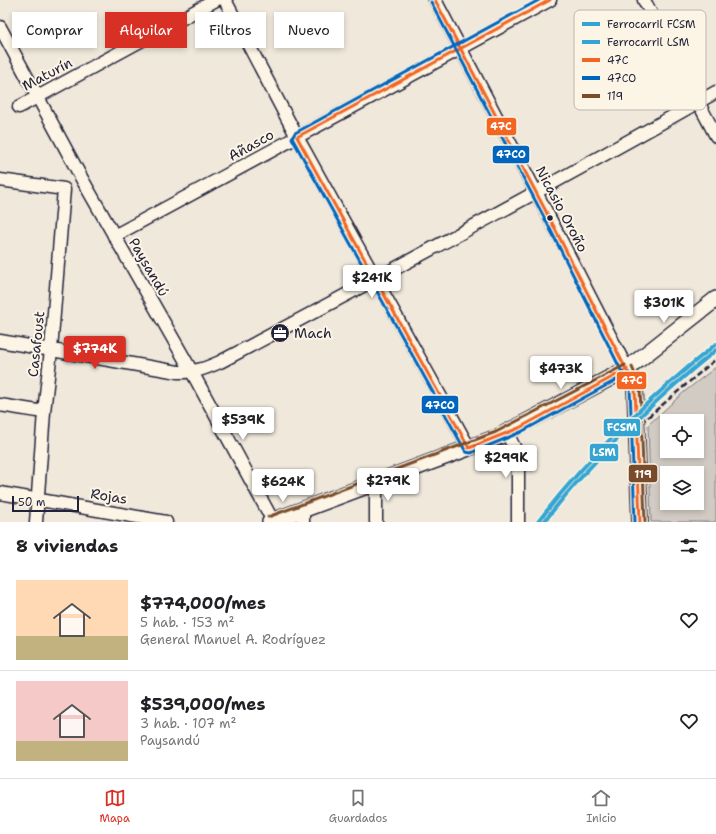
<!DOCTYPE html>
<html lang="es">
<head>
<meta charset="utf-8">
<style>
	:root { --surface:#fff; --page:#f6f6f6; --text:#202124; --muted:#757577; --line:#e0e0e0; --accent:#d93025 }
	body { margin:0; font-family:"Shantell Sans",sans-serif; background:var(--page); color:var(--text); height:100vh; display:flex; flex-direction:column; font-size:15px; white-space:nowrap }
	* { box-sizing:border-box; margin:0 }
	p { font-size:13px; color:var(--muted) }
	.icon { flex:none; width:22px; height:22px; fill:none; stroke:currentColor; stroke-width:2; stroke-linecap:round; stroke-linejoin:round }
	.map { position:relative; height:522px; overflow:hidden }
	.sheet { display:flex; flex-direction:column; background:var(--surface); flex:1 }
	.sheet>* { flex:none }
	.banner { position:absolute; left:12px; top:12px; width:400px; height:36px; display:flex; gap:8px }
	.fabs { position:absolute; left:660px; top:414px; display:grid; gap:8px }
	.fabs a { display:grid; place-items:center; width:44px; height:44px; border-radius:0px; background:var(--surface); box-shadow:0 2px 6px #0003; font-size:20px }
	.scale { position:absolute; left:12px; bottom:10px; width:67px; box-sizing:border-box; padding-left:4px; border:2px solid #22223b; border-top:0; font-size:11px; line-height:14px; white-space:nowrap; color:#22223b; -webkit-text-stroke:3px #fcf5e5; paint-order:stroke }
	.price { position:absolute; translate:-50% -34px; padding:0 9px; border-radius:4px; background:#fff; color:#222; font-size:13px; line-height:26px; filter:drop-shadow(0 1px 2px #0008) }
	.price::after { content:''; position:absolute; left:50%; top:24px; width:12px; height:9px; margin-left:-6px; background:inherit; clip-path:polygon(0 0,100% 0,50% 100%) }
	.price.active { background:var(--accent); color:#fff }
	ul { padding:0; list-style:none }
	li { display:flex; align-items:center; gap:12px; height:100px; padding:0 16px }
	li+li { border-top:1px solid var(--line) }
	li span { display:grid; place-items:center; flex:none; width:112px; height:80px; border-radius:0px; color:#555 }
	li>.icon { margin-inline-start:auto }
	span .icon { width:48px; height:48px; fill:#fffc; stroke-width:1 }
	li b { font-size:17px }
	h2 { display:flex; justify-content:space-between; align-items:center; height:48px; padding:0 16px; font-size:17px }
	.pill { padding:0 14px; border-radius:0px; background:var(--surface); box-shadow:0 2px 6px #0003; font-size:14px; line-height:36px }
	.pill.active { background:var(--accent); color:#fff }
	.menu { display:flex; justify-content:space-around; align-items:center; height:56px; border-top:1px solid var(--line); background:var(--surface); font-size:11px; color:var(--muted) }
	.menu a { display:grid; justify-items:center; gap:2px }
	.menu .active { color:var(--accent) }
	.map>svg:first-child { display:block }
</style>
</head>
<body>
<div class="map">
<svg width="716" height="522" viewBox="0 0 716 522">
	<rect width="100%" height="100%" fill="#efe8db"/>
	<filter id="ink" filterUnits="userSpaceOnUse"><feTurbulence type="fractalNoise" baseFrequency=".025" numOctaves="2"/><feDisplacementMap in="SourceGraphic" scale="8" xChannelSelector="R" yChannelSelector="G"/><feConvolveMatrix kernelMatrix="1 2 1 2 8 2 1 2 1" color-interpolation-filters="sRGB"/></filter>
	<g filter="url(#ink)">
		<!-- green -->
		<path fill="#d1cbc3" stroke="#7a767f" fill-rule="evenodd" d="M716,367V522H651L648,425L684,392ZM667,421H697V451H667ZM667,473H697V503H667Z"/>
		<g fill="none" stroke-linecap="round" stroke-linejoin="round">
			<defs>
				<path id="minor" d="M225,0L297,137L469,448
					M435,0L550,219L627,369
					M644,0L716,136
					M0,27L82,179L192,372L273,521
					M19,107L216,0
					M0,180L64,189
					M114,236L550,0
					M0,341L178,372C196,372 204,369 220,362C386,274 552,185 716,92
					M0,405L44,412
					M507,433L515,449L518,459V522
					M0,493L166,522
					M36,522L44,412L51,350L64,189
					M303,522V510
					M376,522V483"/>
				<path id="major" d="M627,369L635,387L640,522
					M270,522L498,437L627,369L716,299"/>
			</defs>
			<!-- minor casing -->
			<use href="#minor" stroke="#22223b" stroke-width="15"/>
			<!-- major casing -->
			<use href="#major" stroke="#22223b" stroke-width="18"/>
			<!-- minor -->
			<use href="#minor" stroke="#fcf5e5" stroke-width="12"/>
			<!-- major -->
			<use href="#major" stroke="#fcf5e5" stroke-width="15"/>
			<!-- rail -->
			<path stroke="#22223b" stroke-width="2.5" stroke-dasharray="6 3" stroke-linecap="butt" d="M641,423L716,359"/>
			<defs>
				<path id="bus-1" d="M435,0L550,219L635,387L640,522
					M550,0L297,137L469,448L519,428L627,369"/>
				<path id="bus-2" d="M539,0L295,133L292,138L466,452L471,453L521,432L629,373
					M431,2L546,221L630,388L635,522"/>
				<path id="bus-3" d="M632,367L640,386L645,522
					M268,517L496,432L625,365"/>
			</defs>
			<!-- bus-1 casing -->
			<use href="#bus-1" stroke="#fcf5e5" stroke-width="6"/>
			<!-- bus-2 casing -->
			<use href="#bus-2" stroke="#fcf5e5" stroke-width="6"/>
			<!-- bus-3 casing -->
			<use href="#bus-3" stroke="#fcf5e5" stroke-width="6"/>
			<!-- bus-1 -->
			<use href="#bus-1" stroke="#f26522" stroke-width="3"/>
			<!-- bus-2 -->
			<use href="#bus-2" stroke="#0065bd" stroke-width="3"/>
			<!-- bus-3 -->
			<use href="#bus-3" stroke="#7a4b2a" stroke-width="3"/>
			<defs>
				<path id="rail-1" d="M538,522C590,454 649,398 716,344"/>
				<path id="rail-2" d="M544,522C594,457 652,402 716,350"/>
			</defs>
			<!-- rail-1 casing -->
			<use href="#rail-1" stroke="#fcf5e5" stroke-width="7"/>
			<!-- rail-2 casing -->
			<use href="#rail-2" stroke="#fcf5e5" stroke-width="7"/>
			<!-- rail-1 -->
			<use href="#rail-1" stroke="#34a4d2" stroke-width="4"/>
			<!-- rail-2 -->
			<use href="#rail-2" stroke="#34a4d2" stroke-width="4"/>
		</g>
	</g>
	<!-- icons -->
	<defs>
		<symbol id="office-disc" viewBox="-11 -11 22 22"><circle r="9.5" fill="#22223b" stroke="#fcf5e5"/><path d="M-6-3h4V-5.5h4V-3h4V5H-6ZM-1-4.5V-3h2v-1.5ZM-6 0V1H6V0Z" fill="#fff"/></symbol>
	</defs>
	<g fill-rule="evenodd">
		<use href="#office-disc" x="269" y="322" width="22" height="22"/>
	</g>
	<!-- markers -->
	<circle fill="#22223b" stroke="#fcf5e5" stroke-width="1.5" cx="550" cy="218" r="3.5"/>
	<g text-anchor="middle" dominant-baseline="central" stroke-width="4" stroke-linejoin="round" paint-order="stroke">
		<!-- street labels -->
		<g font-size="14" fill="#22223b" stroke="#fcf5e5">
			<text transform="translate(47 74) rotate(-28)">Maturín</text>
			<text transform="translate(251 145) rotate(-29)">Añasco</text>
			<text transform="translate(562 209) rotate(62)">Nicasio Oroño</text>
			<text transform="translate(149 267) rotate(60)">Paysandú</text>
			<text transform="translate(36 344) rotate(-84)">Casafoust</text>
			<text transform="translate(109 496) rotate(9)">Rojas</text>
		</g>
		<!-- poi labels -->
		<g font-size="14" fill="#22223b" stroke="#fcf5e5" text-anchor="start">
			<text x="294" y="333">Mach</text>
		</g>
	</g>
	<!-- legend -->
	<rect x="574" y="10" width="132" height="100" rx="6" fill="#fcf5e5" stroke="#bbb6b2" stroke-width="1"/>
	<rect x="582" y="22" width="18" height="4" fill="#34a4d2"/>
	<rect x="582" y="40" width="18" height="4" fill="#34a4d2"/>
	<rect x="582" y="58" width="18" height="4" fill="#f26522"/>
	<rect x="582" y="76" width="18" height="4" fill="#0065bd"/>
	<rect x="582" y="94" width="18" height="4" fill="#7a4b2a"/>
	<g font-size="11" fill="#22223b">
		<text x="607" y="28">Ferrocarril FCSM</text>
		<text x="607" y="46">Ferrocarril LSM</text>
		<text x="607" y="64">47C</text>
		<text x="607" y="82">47CO</text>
		<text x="607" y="100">119</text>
	</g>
	<g stroke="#fcf5e5" stroke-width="1.5">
		<rect x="486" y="117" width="31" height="19" rx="4" fill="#f26522"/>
		<rect x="492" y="145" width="38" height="19" rx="4" fill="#0065bd"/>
		<rect x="616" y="371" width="31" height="19" rx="4" fill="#f26522"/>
		<rect x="421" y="395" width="38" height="19" rx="4" fill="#0065bd"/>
		<rect x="603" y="418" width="38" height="19" rx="4" fill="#34a4d2"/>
		<rect x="589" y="443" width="30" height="19" rx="4" fill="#34a4d2"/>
		<rect x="628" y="464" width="30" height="19" rx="4" fill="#7a4b2a"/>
	</g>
	<g font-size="11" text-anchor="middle" font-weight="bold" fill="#fff">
		<text x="501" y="130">47C</text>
		<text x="511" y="158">47CO</text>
		<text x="632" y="384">47C</text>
		<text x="440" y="409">47CO</text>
		<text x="622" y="431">FCSM</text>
		<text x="604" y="456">LSM</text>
		<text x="643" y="478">119</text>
	</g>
</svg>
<div class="fabs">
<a><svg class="icon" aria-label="locate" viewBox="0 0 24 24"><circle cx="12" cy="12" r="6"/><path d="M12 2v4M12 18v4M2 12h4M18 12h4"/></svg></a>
<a><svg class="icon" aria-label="layers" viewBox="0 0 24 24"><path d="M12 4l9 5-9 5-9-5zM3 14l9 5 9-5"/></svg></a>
</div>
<div class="scale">50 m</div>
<b class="price" style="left:372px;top:299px">$241K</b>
<b class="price" style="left:664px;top:324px">$301K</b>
<b class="price active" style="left:95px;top:370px">$774K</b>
<b class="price" style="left:561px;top:390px">$473K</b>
<b class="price" style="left:243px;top:441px">$539K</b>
<b class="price" style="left:506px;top:479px">$299K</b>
<b class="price" style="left:388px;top:502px">$279K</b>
<b class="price" style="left:283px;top:503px">$624K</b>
<div class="banner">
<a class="pill">Comprar</a>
<a class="pill active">Alquilar</a>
<a class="pill">Filtros</a>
<a class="pill">Nuevo</a>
</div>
</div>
<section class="sheet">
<h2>8 viviendas<svg class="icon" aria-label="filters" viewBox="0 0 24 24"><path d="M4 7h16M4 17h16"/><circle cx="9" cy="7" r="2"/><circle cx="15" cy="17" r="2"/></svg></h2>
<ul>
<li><span style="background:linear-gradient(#ffd9b3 70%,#c2b280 0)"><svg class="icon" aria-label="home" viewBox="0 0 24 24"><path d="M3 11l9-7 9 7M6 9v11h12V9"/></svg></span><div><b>$774,000/mes</b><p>5 hab. · 153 m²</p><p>General Manuel A. Rodríguez</p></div><svg class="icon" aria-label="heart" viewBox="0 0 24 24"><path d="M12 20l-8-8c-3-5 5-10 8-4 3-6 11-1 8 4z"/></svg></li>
<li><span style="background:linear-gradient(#f6c9c9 75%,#c2b280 0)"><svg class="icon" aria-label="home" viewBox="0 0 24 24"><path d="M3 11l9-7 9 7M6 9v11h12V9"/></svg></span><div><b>$539,000/mes</b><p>3 hab. · 107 m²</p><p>Paysandú</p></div><svg class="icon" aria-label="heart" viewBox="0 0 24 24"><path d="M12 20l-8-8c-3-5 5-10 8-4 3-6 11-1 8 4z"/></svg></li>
</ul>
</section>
<nav class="menu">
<a class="active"><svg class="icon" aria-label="map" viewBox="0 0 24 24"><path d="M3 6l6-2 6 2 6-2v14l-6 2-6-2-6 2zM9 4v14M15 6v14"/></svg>Mapa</a>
<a><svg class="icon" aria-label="saved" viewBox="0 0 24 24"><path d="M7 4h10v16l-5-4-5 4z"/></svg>Guardados</a>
<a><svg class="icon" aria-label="home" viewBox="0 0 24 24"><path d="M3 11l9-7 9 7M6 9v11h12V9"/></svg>Inicio</a>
</nav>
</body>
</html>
